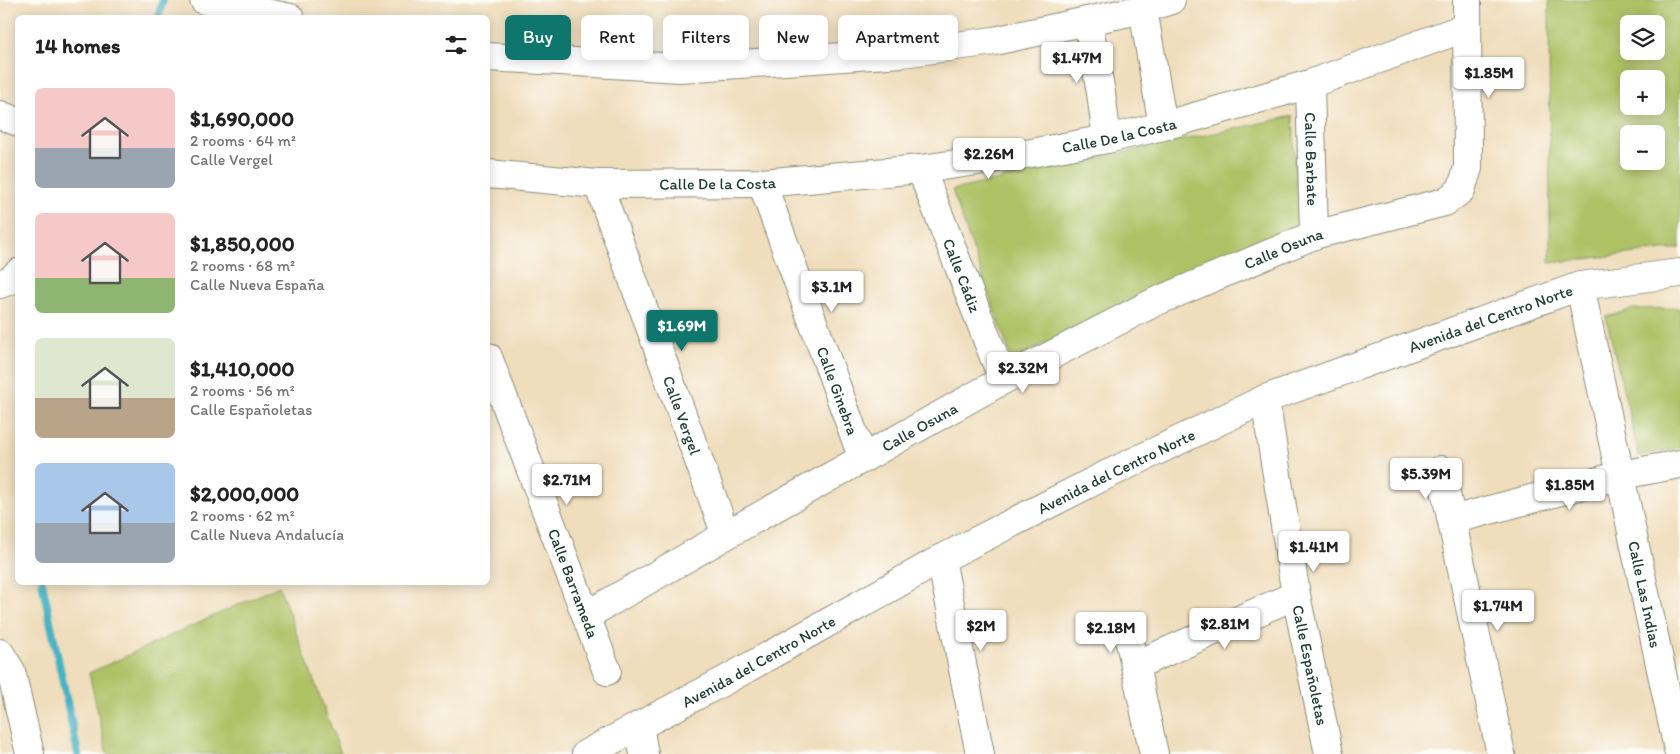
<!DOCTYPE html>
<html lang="en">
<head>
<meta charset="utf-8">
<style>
	:root { --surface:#fff; --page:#f6f6f6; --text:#222; --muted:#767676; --accent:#0f766e }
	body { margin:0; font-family:Itim,sans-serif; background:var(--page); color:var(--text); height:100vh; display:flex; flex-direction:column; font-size:19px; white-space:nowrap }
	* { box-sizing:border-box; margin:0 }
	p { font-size:16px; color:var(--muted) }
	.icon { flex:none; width:28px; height:28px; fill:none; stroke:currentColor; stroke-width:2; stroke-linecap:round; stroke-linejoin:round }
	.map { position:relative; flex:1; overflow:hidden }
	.sheet { position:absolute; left:15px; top:15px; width:475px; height:570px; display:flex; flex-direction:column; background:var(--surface); border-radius:8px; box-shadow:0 2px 12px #0003 }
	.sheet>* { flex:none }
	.hud { position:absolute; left:505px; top:15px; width:475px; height:45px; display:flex; gap:10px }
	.fabs { position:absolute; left:1620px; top:15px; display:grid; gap:10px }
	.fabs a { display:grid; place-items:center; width:45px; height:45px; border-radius:8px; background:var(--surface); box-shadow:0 2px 12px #0003; font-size:25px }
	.price { position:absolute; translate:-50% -42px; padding:0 11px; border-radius:5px; background:#fff; color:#222; font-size:16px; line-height:32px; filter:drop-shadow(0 1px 2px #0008) }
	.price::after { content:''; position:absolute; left:50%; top:30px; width:15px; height:11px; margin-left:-8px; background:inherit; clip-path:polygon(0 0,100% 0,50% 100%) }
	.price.current { background:var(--accent); color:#fff }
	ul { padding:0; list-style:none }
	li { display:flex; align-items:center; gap:15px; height:125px; padding:0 20px }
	li span { display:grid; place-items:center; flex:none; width:140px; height:100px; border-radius:8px; color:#555 }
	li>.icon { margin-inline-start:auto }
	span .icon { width:60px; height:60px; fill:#fffc; stroke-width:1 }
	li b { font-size:21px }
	h2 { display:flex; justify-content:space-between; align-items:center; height:60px; padding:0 20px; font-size:21px }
	.chip { padding:0 18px; border-radius:8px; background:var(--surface); box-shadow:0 2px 12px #0003; font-size:18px; line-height:45px }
	.chip.current { background:var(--accent); color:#fff }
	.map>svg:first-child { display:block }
</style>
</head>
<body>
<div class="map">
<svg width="1680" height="754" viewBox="0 0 1680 754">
	<rect width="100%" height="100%" fill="#fdfcf7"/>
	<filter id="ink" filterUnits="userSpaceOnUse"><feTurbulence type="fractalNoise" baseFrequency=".02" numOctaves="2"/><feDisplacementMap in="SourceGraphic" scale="10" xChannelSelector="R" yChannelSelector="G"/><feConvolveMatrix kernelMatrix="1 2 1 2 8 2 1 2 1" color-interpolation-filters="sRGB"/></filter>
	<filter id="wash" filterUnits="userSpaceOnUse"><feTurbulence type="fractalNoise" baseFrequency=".0096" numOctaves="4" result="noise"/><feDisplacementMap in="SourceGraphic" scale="20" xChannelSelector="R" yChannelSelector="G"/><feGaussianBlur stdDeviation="1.12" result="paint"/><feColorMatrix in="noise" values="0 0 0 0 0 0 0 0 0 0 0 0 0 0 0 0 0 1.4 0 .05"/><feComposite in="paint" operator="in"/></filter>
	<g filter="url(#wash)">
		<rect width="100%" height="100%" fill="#efddbb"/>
		<!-- green -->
		<path fill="#aec165" stroke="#667f4c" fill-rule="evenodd" d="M1549,0H1680V248L1550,263ZM1629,24H1656V51H1629ZM1629,79H1656V106H1629ZM1629,134H1656V161H1629Z
			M1293,116L1298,227L1157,286L1012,360L952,190Z
			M1680,308V447L1639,456L1606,317L1633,309Z
			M279,586L341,754H107L89,673Z"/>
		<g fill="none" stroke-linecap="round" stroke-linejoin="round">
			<!-- stream -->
			<path stroke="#46b2c3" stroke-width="8" d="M158,18L163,0
				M42,582L78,754"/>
		</g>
	</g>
	<g filter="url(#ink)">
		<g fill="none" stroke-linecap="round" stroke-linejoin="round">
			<defs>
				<g id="minor">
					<path d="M204,0L290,18"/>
					<path d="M1143,9L1163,126"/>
					<path d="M1088,22L1101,93L1107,139"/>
					<path d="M488,57L680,68L902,53L994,41L1143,9L1171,0"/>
					<path id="s1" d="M1310,84L1314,235"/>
					<path d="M0,115L18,122"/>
					<path id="s2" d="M921,169L1003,380"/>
					<path id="s3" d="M488,174L598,184L762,183L921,169L1026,154L1107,139L1163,126L1310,84L1467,27"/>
					<path id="s4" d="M762,183L863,459"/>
					<path id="s5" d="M598,184L726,535"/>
					<path d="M0,284L11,280L18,273"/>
					<path id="s6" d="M1580,286L1679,754"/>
					<path id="s7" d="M488,357L607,671"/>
					<path id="s8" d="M1265,399L1296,595L1329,754"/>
					<path d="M1441,470L1501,754"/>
					<path d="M1452,520L1621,475L1680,464"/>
					<path d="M941,559L980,754"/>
					<path id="s9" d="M587,615L726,535L1003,380L1155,302L1314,235L1445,202L1461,190L1468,168L1467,0"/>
					<path d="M1128,633L1154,754"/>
					<path d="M0,653L11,671L30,754"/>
					<path d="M1136,665L1296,595"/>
					<path d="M639,726L644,754"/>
					<path id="s10" d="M586,754L724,681L941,559L1098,479L1265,399L1580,286L1680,273"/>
				</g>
			</defs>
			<!-- minor casing -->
			<use href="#minor" stroke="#878d78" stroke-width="30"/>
			<!-- minor -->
			<use href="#minor" stroke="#fff" stroke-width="28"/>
		</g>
	</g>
	<g text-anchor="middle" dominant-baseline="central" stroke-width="4.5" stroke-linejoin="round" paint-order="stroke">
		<!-- street labels -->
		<g font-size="16" fill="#1f3d34" stroke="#fdfcf7">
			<text stroke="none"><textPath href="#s3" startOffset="635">Calle De la Costa</textPath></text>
			<text stroke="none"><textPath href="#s1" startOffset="75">Calle Barbate</textPath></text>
			<text stroke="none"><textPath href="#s3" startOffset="230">Calle De la Costa</textPath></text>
			<text stroke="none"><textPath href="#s9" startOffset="788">Calle Osuna</textPath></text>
			<text stroke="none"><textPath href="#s2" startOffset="114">Calle Cádiz</textPath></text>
			<text stroke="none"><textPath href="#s10" startOffset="1006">Avenida del Centro Norte</textPath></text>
			<text stroke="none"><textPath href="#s4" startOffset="221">Calle Ginebra</textPath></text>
			<text stroke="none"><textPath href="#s5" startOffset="246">Calle Vergel</textPath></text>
			<text stroke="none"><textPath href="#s9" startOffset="382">Calle Osuna</textPath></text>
			<text stroke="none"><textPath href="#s10" startOffset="601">Avenida del Centro Norte</textPath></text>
			<text stroke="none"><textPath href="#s7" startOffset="242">Calle Barrameda</textPath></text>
			<text stroke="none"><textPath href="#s6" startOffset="315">Calle Las Indias</textPath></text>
			<text stroke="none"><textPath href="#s10" startOffset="196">Avenida del Centro Norte</textPath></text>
			<text stroke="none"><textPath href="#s8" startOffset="270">Calle Españoletas</textPath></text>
		</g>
	</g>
</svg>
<div class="fabs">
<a><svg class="icon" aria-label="layers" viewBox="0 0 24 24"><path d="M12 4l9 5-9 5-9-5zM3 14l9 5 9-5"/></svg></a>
<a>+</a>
<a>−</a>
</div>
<b class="price" style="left:1077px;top:84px">$1.47M</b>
<b class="price" style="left:1489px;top:99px">$1.85M</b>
<b class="price" style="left:989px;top:180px">$2.26M</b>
<b class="price" style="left:832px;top:313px">$3.1M</b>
<b class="price current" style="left:682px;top:352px">$1.69M</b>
<b class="price" style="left:1023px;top:394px">$2.32M</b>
<b class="price" style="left:1426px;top:500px">$5.39M</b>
<b class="price" style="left:567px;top:506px">$2.71M</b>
<b class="price" style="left:1570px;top:511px">$1.85M</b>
<b class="price" style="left:1314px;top:573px">$1.41M</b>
<b class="price" style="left:1498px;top:632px">$1.74M</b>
<b class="price" style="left:1225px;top:650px">$2.81M</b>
<b class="price" style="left:981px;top:652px">$2M</b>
<b class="price" style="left:1111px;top:654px">$2.18M</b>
<div class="hud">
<a class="chip current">Buy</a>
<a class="chip">Rent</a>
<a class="chip">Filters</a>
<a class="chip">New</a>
<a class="chip">Apartment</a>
</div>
<section class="sheet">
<h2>14 homes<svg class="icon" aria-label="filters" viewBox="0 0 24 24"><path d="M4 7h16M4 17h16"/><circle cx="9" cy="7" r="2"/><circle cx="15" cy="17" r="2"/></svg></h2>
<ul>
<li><span style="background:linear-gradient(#f6c9c9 60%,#9aa5b1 0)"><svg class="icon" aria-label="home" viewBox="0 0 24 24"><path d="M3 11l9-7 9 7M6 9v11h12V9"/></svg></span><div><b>$1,690,000</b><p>2 rooms · 64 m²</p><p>Calle Vergel</p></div></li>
<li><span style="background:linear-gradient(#f6c9c9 65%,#8fb573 0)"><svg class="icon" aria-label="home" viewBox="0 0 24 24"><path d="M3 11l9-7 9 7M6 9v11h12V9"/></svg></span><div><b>$1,850,000</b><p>2 rooms · 68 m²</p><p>Calle Nueva España</p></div></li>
<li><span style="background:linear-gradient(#dfe7d0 60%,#b9a48a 0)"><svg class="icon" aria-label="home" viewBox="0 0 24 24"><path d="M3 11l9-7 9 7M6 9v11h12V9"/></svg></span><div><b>$1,410,000</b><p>2 rooms · 56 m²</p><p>Calle Españoletas</p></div></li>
<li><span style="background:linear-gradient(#a9c7e8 60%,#9aa5b1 0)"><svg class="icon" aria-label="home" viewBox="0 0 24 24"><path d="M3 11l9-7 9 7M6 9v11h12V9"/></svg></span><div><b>$2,000,000</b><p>2 rooms · 62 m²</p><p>Calle Nueva Andalucía</p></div></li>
</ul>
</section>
</div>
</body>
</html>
